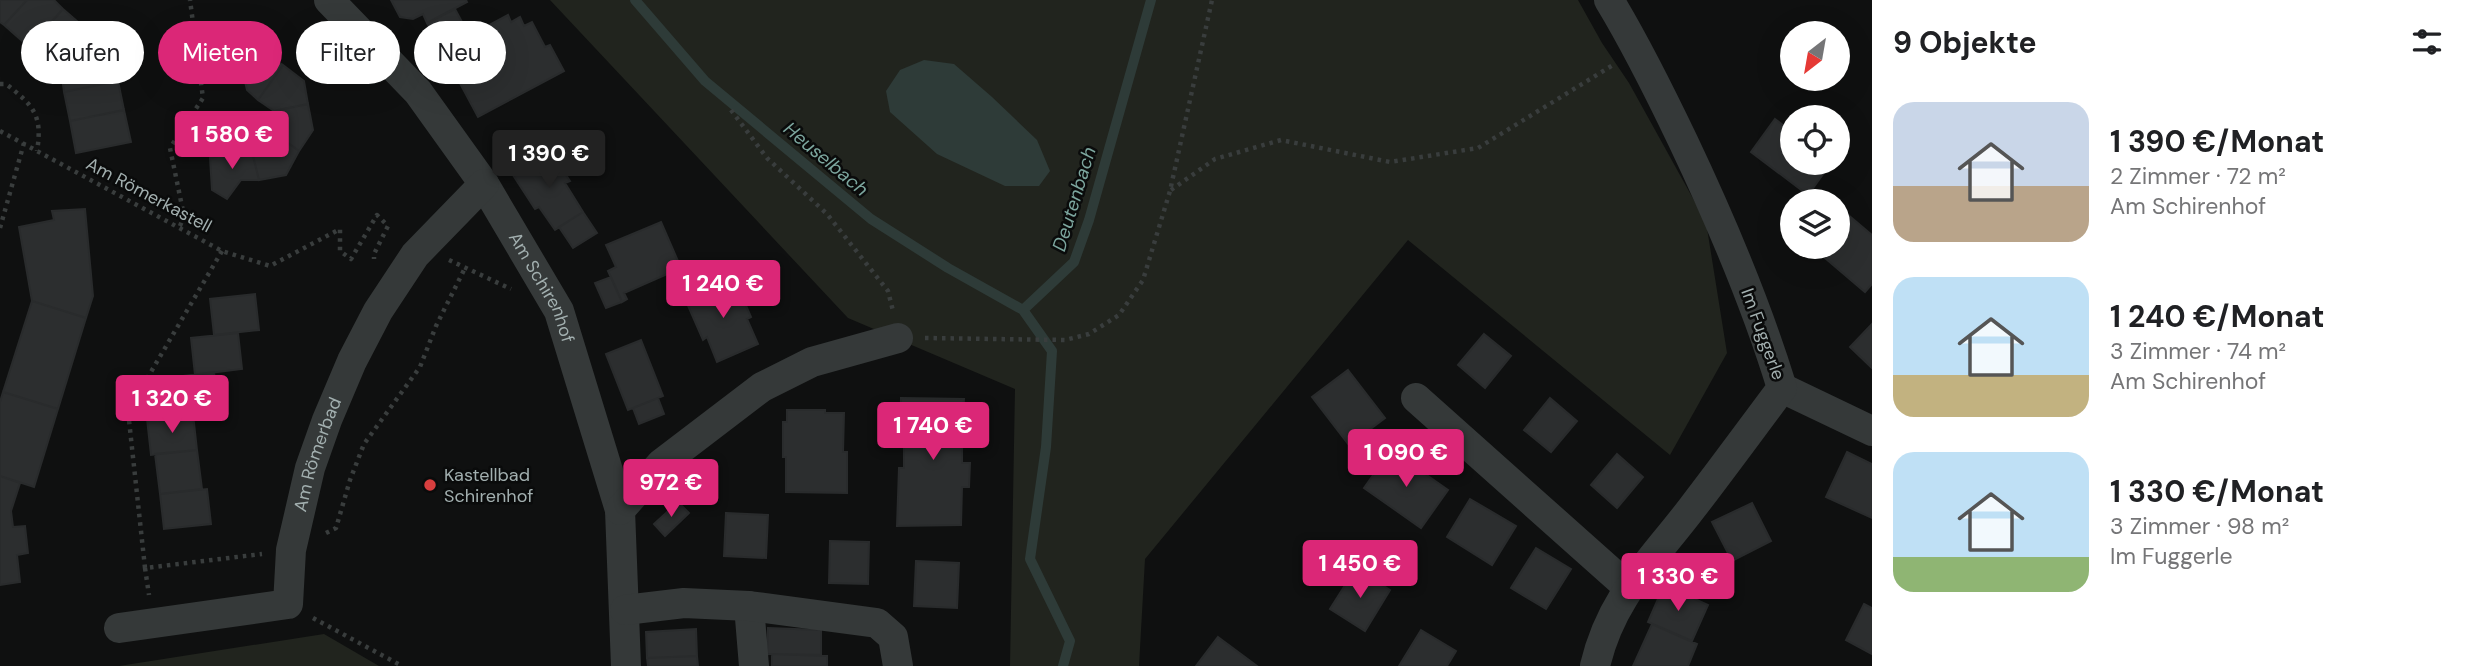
<!DOCTYPE html>
<html lang="de">
<head>
<meta charset="utf-8">
<style>
	:root { --surface:#fff; --page:#f6f6f6; --text:#202124; --muted:#757577; --accent:#db2777 }
	body { margin:0; font-family:"DM Sans",sans-serif; background:var(--page); color:var(--text); height:100vh; display:flex; flex-direction:column; font-size:26px; white-space:nowrap }
	* { box-sizing:border-box; margin:0 }
	p { font-size:23px; color:var(--muted) }
	.icon { flex:none; width:38px; height:38px; fill:none; stroke:currentColor; stroke-width:2; stroke-linecap:round; stroke-linejoin:round }
	.map { position:relative; flex:1; overflow:hidden }
	.sheet { display:flex; flex-direction:column; background:var(--surface); width:595px }
	.sheet>* { flex:none }
	.guide { position:absolute; left:21px; top:21px; width:665px; height:63px; display:flex; gap:14px }
	.needle { width:46px; rotate:211deg }
	.tools { position:absolute; left:1780px; top:21px; display:grid; gap:14px }
	.tools a { display:grid; place-items:center; width:70px; height:70px; border-radius:50%; background:var(--surface); box-shadow:0 7px 28px #0002; font-size:35px }
	.price { position:absolute; translate:-50% -60px; padding:0 16px; border-radius:7px; background:var(--accent); color:#fff; font-size:23px; line-height:46px; filter:drop-shadow(0 2px 4px #0008) }
	.price::after { content:''; position:absolute; left:50%; top:42px; width:21px; height:16px; margin-left:-10px; background:inherit; clip-path:polygon(0 0,100% 0,50% 100%) }
	.price.selected { background:#222; color:#fff }
	ul { padding:0; list-style:none }
	li { display:flex; align-items:center; gap:21px; height:175px; padding:0 21px }
	li span { display:grid; place-items:center; flex:none; width:196px; height:140px; border-radius:21px; color:#555 }
	li>.icon { margin-inline-start:auto }
	span .icon { width:84px; height:84px; fill:#fffc; stroke-width:1 }
	li b { font-size:30px }
	h2 { display:flex; justify-content:space-between; align-items:center; height:84px; padding:0 21px; font-size:30px }
	.pill { padding:0 24px; border-radius:32px; background:var(--surface); box-shadow:0 7px 28px #0002; font-size:24px; line-height:63px }
	.pill.selected { background:var(--accent); color:#fff }
	main { display:flex; flex:1; min-height:0 }
	.map>svg:first-child { display:block }
</style>
</head>
<body>
<main>
<div class="map">
<svg width="1872" height="666" viewBox="0 0 1872 666">
	<rect width="100%" height="100%" fill="#0f1010"/>
	<!-- green -->
	<path fill="#21241e" d="M550,0H1578L1602,43L1629,83L1706,222L1727,353L1670,455L1408,240L1145,559L1139,666H1010L1015,389L848,318Z
		M324,634L379,666H119Z"/>
	<!-- water -->
	<path fill="#2e3b38" d="M924,60L954,64L992,97L1037,140L1050,171L1039,186H1005L937,154L890,112L886,91L900,70Z"/>
	<g fill="none" stroke-linecap="round" stroke-linejoin="round">
		<!-- stream -->
		<path stroke="#2e3b38" stroke-width="10" d="M635,0L705,81L871,219L948,268L1023,310
			M1063,666L1070,641L1030,559L1046,447L1052,351L1023,310L1074,262L1089,220L1151,0"/>
	</g>
	<!-- building -->
	<path fill="#2c2e2f" stroke="#292b2c" stroke-width="2" d="M0,0H27L4,25L0,22Z
		M27,0H54L63,9L29,47L4,25Z
		M391,0H466L467,2L427,23L423,14L413,19L400,17Z
		M63,9L85,28L50,66L29,47Z
		M455,9L475,46L448,61L427,23Z
		M508,15L511,22L520,17L524,26L532,22L545,47L550,45L564,71L478,117L448,61L475,46L469,36Z
		M85,28L97,44L111,41L118,81L64,92L62,77L50,66Z
		M260,51L283,65L258,100L247,90L239,56Z
		M283,65L304,81L308,104L274,111L258,100Z
		M118,81L124,110L70,121L64,92Z
		M308,104L313,130L299,151L265,126L274,111Z
		M124,110L131,142L76,153L70,121Z
		M1775,119L1792,132V163H1831L1808,195L1751,152Z
		M265,126L299,151L286,175L259,180L251,148Z
		M251,148L259,180H241L227,199L212,190L210,158Z
		M550,151L570,181L565,183L583,212L555,230L539,207L535,209L513,175Z
		M1840,208L1872,235V284L1865,292L1812,247H1838V211Z
		M85,209L93,296L86,318L32,301L19,227L54,220L52,211Z
		M583,212L597,233L573,248L559,227Z
		M661,222L681,268L624,293L627,299L622,302L608,271L616,267L606,245Z
		M611,277L622,302L606,308L595,283Z
		M735,280L751,317L747,319L758,344L717,362L707,337L703,340L686,301Z
		M255,294L259,330L214,335L210,299Z
		M32,301L86,318L58,409L3,392Z
		M1872,324V368L1850,347Z
		M238,333L242,369L195,375L191,338Z
		M1484,334L1511,356L1485,388L1458,365Z
		M641,340L663,396L628,410L606,354Z
		M1348,370L1385,418L1349,445L1312,397Z
		M214,372L218,411L171,417L166,378Z
		M3,392L58,409L34,487L0,476V402Z
		M658,398L664,414L639,424L633,408Z
		M901,398L964,399L963,415L972,416L971,439H962V463H970L969,487H962L961,525L897,526L899,468H904V444H900Z
		M1550,398L1577,421L1551,452L1524,430Z
		M787,410H825V413H844L843,452H847V493L786,492V457H783V422H787Z
		M193,414L197,450L151,455L147,419Z
		M197,450L202,489L160,494L155,454Z
		M1391,450L1448,490L1421,528L1364,488Z
		M1847,452L1872,464V518L1826,497Z
		M1617,454L1643,477L1617,508L1591,485Z
		M0,476L20,483L11,511L13,527L25,526L28,553L17,555L20,582L0,585Z
		M207,489L211,524L164,529L160,494Z
		M1470,499L1516,526L1492,565L1447,537Z
		M678,502L689,513L665,536L654,524Z
		M1752,503L1771,541L1732,561L1712,522Z
		M726,513L768,515L766,558L724,556Z
		M830,541L869,542L868,584L829,583Z
		M1536,548L1571,569L1546,609L1511,588Z
		M916,561L959,563L957,608L914,606Z
		M1356,568L1390,590L1365,631L1330,609Z
		M1664,585L1708,605L1692,641L1648,622Z
		M1864,604L1872,608V654L1846,640Z
		M1652,624L1697,644L1688,666H1633Z
		M768,628L821,630V655L767,654Z
		M696,629L697,656L647,658L646,632Z
		M1421,630L1456,651L1447,666H1399Z
		M1218,637L1257,666H1196Z
		M772,654L827,656V666H772Z
		M697,656L698,666H648L647,658Z"/>
	<g fill="none" stroke-linecap="round" stroke-linejoin="round">
		<!-- path -->
		<path stroke="#393d3d" stroke-width="4.5" stroke-dasharray="3.5 5" stroke-linecap="butt" d="M0,84H6C33,105 43,115 37,151
			M731,110L767,158L827,214L888,291L893,311
			M0,131L222,251L270,266L340,229V251L351,259L377,215L388,226L374,254V259
			M1171,190L1215,159L1281,140L1390,162L1478,148L1613,65
			M180,226L184,216L170,148L203,98L190,0
			M0,228L24,143
			M222,251L128,411L145,568L262,554
			M449,260L511,289
			M925,338L1065,340L1089,334L1119,315L1143,280L1170,191L1212,0
			M326,533L336,528L350,480L364,444L420,367L436,326L465,268
			M145,568L149,595
			M313,618L402,666"/>
		<!-- street -->
		<g stroke="#353939" stroke-width="30">
			<path id="s1" d="M329,0L418,92L484,184L559,311L620,510L626,666"/>
			<path d="M1782,388L1872,431"/>
			<path d="M1416,398L1628,587"/>
			<path d="M620,510L661,464L762,387L812,362L898,338"/>
			<path d="M749,606L754,666"/>
			<path d="M625,610L684,603L749,606L877,623L893,637L898,666"/>
			<path id="s2" d="M119,628L288,604L291,550L310,468L327,420L352,361L378,311L415,255L484,184"/>
			<path d="M1595,666C1611,597 1651,562 1692,508C1722,469 1752,428 1782,388C1756,303 1721,221 1683,141C1660,93 1637,46 1609,0"/>
		</g>
	</g>
	<!-- markers -->
	<circle fill="#d83f3f" stroke="#0a0b0b" stroke-width="2.5" cx="430" cy="485" r="7"/>
	<g text-anchor="middle" dominant-baseline="central" stroke-width="5" stroke-linejoin="round" paint-order="stroke">
		<!-- street labels -->
		<g font-size="18" fill="#a2afaf" stroke="#0a0b0b">
			<text transform="translate(149 195) rotate(28)">Am Römerkastell</text>
			<text stroke="none"><textPath href="#s1" startOffset="360">Am Schirenhof</textPath></text>
			<text transform="translate(1763 334) rotate(70)">Im Fuggerle</text>
			<text stroke="none"><textPath href="#s2" startOffset="324">Am Römerbad</textPath></text>
		</g>
		<!-- poi labels -->
		<g font-size="18" fill="#a2afaf" stroke="#0a0b0b" text-anchor="start">
			<text x="444" y="475">Kastellbad<tspan x="444" dy="21">Schirenhof</tspan></text>
		</g>
		<!-- water labels -->
		<g font-size="19" font-style="italic" fill="#7ca69e" stroke="#0a0b0b">
			<text transform="translate(826 159) rotate(40)">Heuselbach</text>
			<text transform="translate(1074 199) rotate(-73)">Deutenbach</text>
		</g>
	</g>
</svg>
<div class="tools">
<a><svg class="needle" viewBox="-14 -14 28 28"><path d="M0-13l5 13h-10z" fill="#e53935"/><path d="M0 13l5-13h-10z" fill="#757577"/></svg></a>
<a><svg class="icon" aria-label="locate" viewBox="0 0 24 24"><circle cx="12" cy="12" r="6"/><path d="M12 2v4M12 18v4M2 12h4M18 12h4"/></svg></a>
<a><svg class="icon" aria-label="layers" viewBox="0 0 24 24"><path d="M12 4l9 5-9 5-9-5zM3 14l9 5 9-5"/></svg></a>
</div>
<b class="price" style="left:232px;top:171px">1 580 €</b>
<b class="price selected" style="left:549px;top:190px">1 390 €</b>
<b class="price" style="left:723px;top:320px">1 240 €</b>
<b class="price" style="left:172px;top:435px">1 320 €</b>
<b class="price" style="left:933px;top:462px">1 740 €</b>
<b class="price" style="left:1406px;top:489px">1 090 €</b>
<b class="price" style="left:671px;top:519px">972 €</b>
<b class="price" style="left:1360px;top:600px">1 450 €</b>
<b class="price" style="left:1678px;top:613px">1 330 €</b>
<div class="guide">
<a class="pill">Kaufen</a>
<a class="pill selected">Mieten</a>
<a class="pill">Filter</a>
<a class="pill">Neu</a>
</div>
</div>
<section class="sheet">
<h2>9 Objekte<svg class="icon" aria-label="filters" viewBox="0 0 24 24"><path d="M4 7h16M4 17h16"/><circle cx="9" cy="7" r="2"/><circle cx="15" cy="17" r="2"/></svg></h2>
<ul>
<li><span style="background:linear-gradient(#c9d6e8 60%,#b9a48a 0)"><svg class="icon" aria-label="home" viewBox="0 0 24 24"><path d="M3 11l9-7 9 7M6 9v11h12V9"/></svg></span><div><b>1 390 €/Monat</b><p>2 Zimmer · 72 m²</p><p>Am Schirenhof</p></div></li>
<li><span style="background:linear-gradient(#bfe0f5 70%,#c2b280 0)"><svg class="icon" aria-label="home" viewBox="0 0 24 24"><path d="M3 11l9-7 9 7M6 9v11h12V9"/></svg></span><div><b>1 240 €/Monat</b><p>3 Zimmer · 74 m²</p><p>Am Schirenhof</p></div></li>
<li><span style="background:linear-gradient(#bfe0f5 75%,#8fb573 0)"><svg class="icon" aria-label="home" viewBox="0 0 24 24"><path d="M3 11l9-7 9 7M6 9v11h12V9"/></svg></span><div><b>1 330 €/Monat</b><p>3 Zimmer · 98 m²</p><p>Im Fuggerle</p></div></li>
</ul>
</section>
</main>
</body>
</html>
